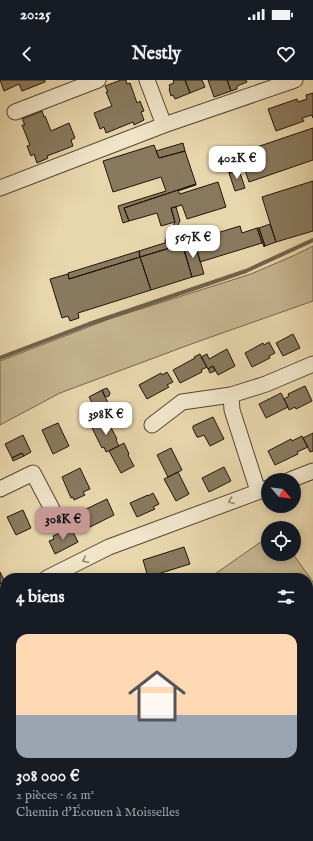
<!DOCTYPE html>
<html lang="fr">
<head>
<meta charset="utf-8">
<style>
	:root { --surface:#171b24; --page:#242831; --text:#f1f3f6; --muted:#9ea1a6; --accent:#c59692 }
	body { margin:0; font-family:"IM FELL English",serif; background:var(--page); color:var(--text); height:100vh; display:flex; flex-direction:column; font-size:15px; white-space:nowrap }
	* { box-sizing:border-box; margin:0 }
	p { font-size:13px; color:var(--muted) }
	.icon { flex:none; width:22px; height:22px; fill:none; stroke:currentColor; stroke-width:2; stroke-linecap:round; stroke-linejoin:round }
	.map { position:relative; flex:1; overflow:hidden }
	.details { position:absolute; left:0px; top:493px; width:313px; height:268px; display:flex; flex-direction:column; background:var(--surface); border-radius:16px 16px 0 0; box-shadow:0 2px 10px #0003 }
	.details>* { flex:none }
	.needle { width:26px; rotate:118deg }
	.buttons { position:absolute; left:261px; top:393px; display:grid; gap:8px }
	.buttons a { display:grid; place-items:center; width:40px; height:40px; border-radius:50%; background:var(--surface); box-shadow:0 2px 10px #0003; font-size:20px }
	.price { position:absolute; translate:-50% -34px; padding:0 9px; border-radius:8px; background:#fff; color:#222; font-size:13px; line-height:26px; filter:drop-shadow(0 1px 2px #0008) }
	.price::after { content:''; position:absolute; left:50%; top:24px; width:12px; height:9px; margin-left:-6px; background:inherit; clip-path:polygon(0 0,100% 0,50% 100%) }
	.price.selected { background:var(--accent); color:#111 }
	ul { padding:0; list-style:none }
	li { display:grid; align-content:center; gap:8px; height:212px; padding:0 16px }
	li span { display:grid; place-items:center; height:124px; border-radius:12px; color:#555 }
	li>.icon { margin-inline-start:auto }
	span .icon { width:72px; height:72px; fill:#fffc; stroke-width:1 }
	li b { font-size:17px }
	h2 { display:flex; justify-content:space-between; align-items:center; height:48px; padding:0 16px; font-size:17px }
	.status { display:flex; justify-content:space-between; align-items:center; height:28px; padding:0 20px; background:var(--surface); direction:ltr }
	.status svg { height:11px; fill:currentColor }
	header { display:flex; justify-content:space-between; align-items:center; height:52px; padding:0 16px; background:var(--surface); font-size:18px; font-weight:700 }
	.map>svg:first-child { display:block }
</style>
</head>
<body>
<div class="status"><b>20:25</b><svg viewBox="0 0 49 12"><path d="M0 12V9h3v3zM5 12V6h3v6zM10 12V3h3v9zM15 12V0h3v12zM26 1h20v11H26zM47 4h2v5h-2z"/></svg></div>
<header><svg class="icon" aria-label="back" viewBox="0 0 24 24"><path d="M15 5l-7 7 7 7"/></svg>Nestly<svg class="icon" aria-label="heart" viewBox="0 0 24 24"><path d="M12 20l-8-8c-3-5 5-10 8-4 3-6 11-1 8 4z"/></svg></header>
<div class="map">
<svg width="313" height="761" viewBox="0 0 313 761">
	<rect width="100%" height="100%" fill="#e8d6ac"/>
	<filter id="stains"><feTurbulence type="fractalNoise" baseFrequency=".005" numOctaves="4"/><feColorMatrix values="0 0 0 0 .2 0 0 0 0 .09 0 0 0 0 .02 0 0 0 .5 -.17"/></filter>
	<radialGradient id="worn" r=".72"><stop offset=".6" stop-color="#630" stop-opacity="0"/><stop offset="1" stop-color="#630" stop-opacity=".3"/></radialGradient>
	<!-- green -->
	<path fill="#c6b590" stroke="#74644c" d="M313,166V221L194,263L60,313L0,345V281L109,239L251,194L295,175Z
		M268,457V474H293L313,502V712L308,716V498H209Z
		M5,577V710L0,705V582Z
		M313,719V758L308,751V723Z
		M53,756H164L159,761H58Z"/>
	<g fill="none" stroke-linecap="round" stroke-linejoin="round">
		<!-- stream -->
		<path stroke="#71614a" stroke-width="4" d="M0,278L89,244L246,191L313,160"/>
	</g>
	<!-- building -->
	<path fill="#89795e" stroke="#221409" d="M0,0H45V2L22,11L19,4L4,11Z
		M121,0H126L127,4L130,3L137,23L140,21L144,31L141,32L144,40L134,45L133,42L106,53L104,47L100,49L94,33L112,26L106,12H108L105,6Z
		M173,0H185L190,13L175,19L173,15L171,16L169,9L170,8L169,5L174,3Z
		M185,0H202L205,7L190,13Z
		M208,0H227L231,11L214,17Z
		M227,0H246L247,2L237,6V9L231,11Z
		M313,13V38L312,35L302,38L304,41L276,51L268,29L297,19L298,22L307,19L306,15Z
		M42,31L44,37L45,36L51,51L69,43L75,58L71,60L73,66L47,76L48,78L37,83L34,74L31,76L27,66L30,65L22,45H25L22,39Z
		M313,48V80L249,102L239,73Z
		M183,63L185,71L159,78L156,71Z
		M154,65L159,78L185,71L196,104L124,128L129,141L123,143L118,126L166,111L161,97L113,112L103,81Z
		M234,74L239,90L229,93L224,78Z
		M239,90L245,108L235,111L229,93Z
		M313,101V151L276,162L262,117Z
		M218,102L226,127L187,139L182,125L171,128L175,142L161,146L157,133L129,141L124,128L196,104V105L178,111L180,114Z
		M176,127L180,141L170,161L166,163L165,161L175,142L171,128Z
		M270,144L276,162L265,166L259,148Z
		M240,146L242,153L257,148L262,163L200,182L194,160Z
		M257,148H259L265,166L264,167Z
		M181,158L192,197L151,210L140,177L173,167L171,161Z
		M194,160L204,194L192,197L182,164Z
		M171,161L173,167L140,177L139,171Z
		M139,171L140,177L69,199L68,193Z
		M140,177L151,210L78,233L79,238L70,241L68,236L62,238L50,199L68,194L69,199Z
		M293,254L300,268L283,276L276,263Z
		M269,262L275,273L269,276L270,278L252,287L245,273L263,263L264,265Z
		M227,269L235,286L218,295L213,286L208,289L201,277L207,274L209,279Z
		M200,274L207,287L201,290L202,292L180,303L173,290L195,278L194,277Z
		M213,286L215,291L210,293L208,289Z
		M167,292L173,302L167,305L169,307L147,319L139,305L161,293L162,295Z
		M305,306L312,321L296,329L295,327L289,330L284,319L289,316L288,314Z
		M107,308L110,313L109,316L105,317L102,310Z
		M102,310L109,325L107,326L109,331L99,336L89,317Z
		M281,313L288,327L266,338L259,324Z
		M213,337L224,359L210,366L204,355L199,357H197L193,349V346Z
		M107,340L117,359L116,360L119,366L106,372L104,367L102,368L92,348Z
		M58,343L69,366L53,374L42,350Z
		M313,353V371L310,372L303,358Z
		M23,355L31,372L24,376L22,373L12,378L5,364Z
		M302,356L308,367L297,372L298,374L275,385L268,371L291,359L292,361Z
		M124,363L129,374L128,375L134,386L121,393L109,371Z
		M171,368L182,390L168,397L157,375Z
		M22,373L24,376L13,381L12,378Z
		M224,387L231,401L209,412L202,398Z
		M80,388L90,409L83,412L85,415L74,420L73,417L71,418L62,397Z
		M178,392L189,414L176,421L164,399Z
		M153,413L159,424L153,427L155,429L137,437L130,423L148,415V416Z
		M107,419L114,435L90,447L82,431Z
		M23,430L31,448L16,455L7,437Z
		M72,450L78,462L55,474L49,461L54,459L53,456L64,451L66,453Z
		M184,467L190,484L148,497L143,480Z
		M0,492L5,502L0,504Z
		M204,756H251L245,761H198Z"/>
	<g fill="none" stroke-linecap="round" stroke-linejoin="round">
		<defs>
			<path id="minor" d="M147,0L164,45
				M15,32L98,0
				M0,108L164,45L295,0
				M231,315L232,330L258,411
				M152,345L182,322L231,315L266,304L313,284
				M290,400L313,391
				M0,409L33,393L52,429
				M47,498L109,467L268,408
				M0,521L5,519"/>
		</defs>
		<!-- minor casing -->
		<use href="#minor" stroke="#544432" stroke-width="17"/>
		<!-- minor -->
		<use href="#minor" stroke="#f0e4c9" stroke-width="15"/>
	</g>
	<!-- one-way arrows -->
	<defs><path id="oneway-chevron" d="M-2-3.5L2.5 0L-2 3.5" fill="none" stroke-width="1.6" stroke-linecap="round" stroke-linejoin="round"/></defs>
	<g stroke="#938673">
		<use href="#oneway-chevron" transform="translate(231 421) rotate(159)"/>
		<use href="#oneway-chevron" transform="translate(85 480) rotate(154)"/>
	</g>
	<rect width="100%" height="100%" filter="url(#stains)"/>
	<rect width="100%" height="100%" fill="url(#worn)"/>
</svg>
<div class="buttons">
<a><svg class="needle" viewBox="-14 -14 28 28"><path d="M0-13l5 13h-10z" fill="#e53935"/><path d="M0 13l5-13h-10z" fill="#9ea1a6"/></svg></a>
<a><svg class="icon" aria-label="locate" viewBox="0 0 24 24"><circle cx="12" cy="12" r="6"/><path d="M12 2v4M12 18v4M2 12h4M18 12h4"/></svg></a>
</div>
<b class="price" style="left:237px;top:100px">402K €</b>
<b class="price" style="left:193px;top:179px">567K €</b>
<b class="price" style="left:106px;top:356px">398K €</b>
<b class="price selected" style="left:63px;top:461px">308K €</b>
<section class="details">
<h2>4 biens<svg class="icon" aria-label="filters" viewBox="0 0 24 24"><path d="M4 7h16M4 17h16"/><circle cx="9" cy="7" r="2"/><circle cx="15" cy="17" r="2"/></svg></h2>
<ul>
<li><span style="background:linear-gradient(#ffd9b3 65%,#9aa5b1 0)"><svg class="icon" aria-label="home" viewBox="0 0 24 24"><path d="M3 11l9-7 9 7M6 9v11h12V9"/></svg></span><div><b>308 000 €</b><p>2 pièces · 62 m²</p><p>Chemin d'Écouen à Moisselles</p></div></li>
</ul>
</section>
</div>
</body>
</html>
